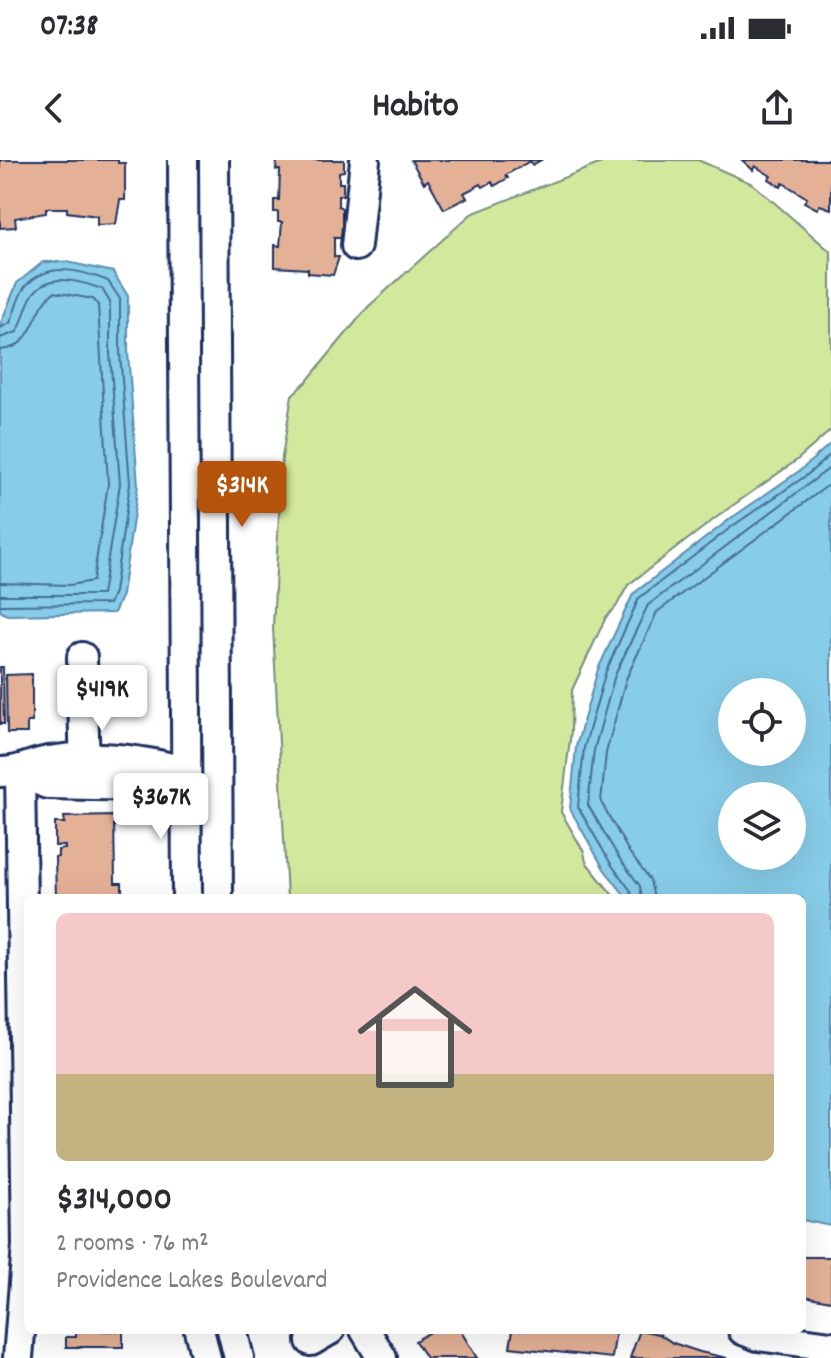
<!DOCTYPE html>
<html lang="en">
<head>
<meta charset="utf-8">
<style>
	:root { --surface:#fff; --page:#f2f2f3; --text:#2b2b33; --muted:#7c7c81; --accent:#b45309 }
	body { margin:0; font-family:Dekko,sans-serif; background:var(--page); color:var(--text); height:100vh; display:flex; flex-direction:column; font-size:30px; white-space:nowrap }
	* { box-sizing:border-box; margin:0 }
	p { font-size:26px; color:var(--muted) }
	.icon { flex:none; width:44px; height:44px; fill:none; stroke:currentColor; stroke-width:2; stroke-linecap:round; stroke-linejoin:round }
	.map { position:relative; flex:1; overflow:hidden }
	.side { position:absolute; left:24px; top:734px; width:782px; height:440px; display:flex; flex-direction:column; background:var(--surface); border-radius:12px; box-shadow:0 8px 32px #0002 }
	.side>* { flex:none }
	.buttons { position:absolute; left:718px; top:518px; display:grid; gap:16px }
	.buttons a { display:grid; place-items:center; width:88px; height:88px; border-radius:50%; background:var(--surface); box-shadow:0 8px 32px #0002; font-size:40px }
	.price { position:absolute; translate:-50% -68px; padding:0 18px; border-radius:8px; background:#fff; color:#222; font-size:26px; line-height:52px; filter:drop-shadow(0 2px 4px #0008) }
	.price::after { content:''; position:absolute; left:50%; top:48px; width:24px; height:18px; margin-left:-12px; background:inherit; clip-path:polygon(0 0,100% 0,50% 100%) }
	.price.current { background:var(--accent); color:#fff }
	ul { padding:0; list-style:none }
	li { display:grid; align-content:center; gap:16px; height:424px; padding:0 32px }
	li span { display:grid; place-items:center; height:248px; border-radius:12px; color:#555 }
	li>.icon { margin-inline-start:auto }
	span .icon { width:144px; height:144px; fill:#fffc; stroke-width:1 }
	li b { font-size:34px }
	.status { display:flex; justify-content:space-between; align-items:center; height:56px; padding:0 40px; background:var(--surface); direction:ltr }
	.status svg { height:22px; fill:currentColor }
	header { display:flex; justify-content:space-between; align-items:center; height:104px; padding:0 32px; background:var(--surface); font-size:36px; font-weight:800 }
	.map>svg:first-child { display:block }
</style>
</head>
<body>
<div class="status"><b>07:38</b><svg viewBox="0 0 49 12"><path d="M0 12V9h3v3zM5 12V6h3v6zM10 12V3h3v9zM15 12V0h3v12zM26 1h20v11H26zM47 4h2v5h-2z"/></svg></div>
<header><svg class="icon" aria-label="back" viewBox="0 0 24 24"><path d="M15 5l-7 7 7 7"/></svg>Habito<svg class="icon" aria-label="share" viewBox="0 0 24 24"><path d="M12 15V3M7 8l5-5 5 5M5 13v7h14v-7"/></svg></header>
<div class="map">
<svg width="831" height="1198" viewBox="0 0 831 1198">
	<rect width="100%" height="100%" fill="#fff"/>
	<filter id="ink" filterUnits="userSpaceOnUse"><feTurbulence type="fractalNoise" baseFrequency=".0125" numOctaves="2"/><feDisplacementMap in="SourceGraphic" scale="16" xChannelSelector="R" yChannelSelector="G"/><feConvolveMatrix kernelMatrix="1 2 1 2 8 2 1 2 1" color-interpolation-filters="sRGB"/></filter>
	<g filter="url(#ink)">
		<!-- green -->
		<path fill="#d2e89c" stroke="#768c7d" stroke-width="2" d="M609,0H698L753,24L831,92V270L797,300L725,351L628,425L616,447L606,457L572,530L571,571L561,652L584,692L586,702L615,738H287L273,467L282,297L292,235L307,221L368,147L471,54Z"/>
		<!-- water -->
		<path fill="#87cce8" stroke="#5c8db1" stroke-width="2" fill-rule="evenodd" d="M43,102H67L113,112L128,136V192L138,325L122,435L114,453L7,455L0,451V165L17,123Z
			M831,283V1066L802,1060V738H627L604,709L570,649L576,587L598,509L633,434L730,359L802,309ZM732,532H792V592H732ZM732,636H792V696H732Z"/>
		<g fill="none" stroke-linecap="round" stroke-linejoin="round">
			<!-- shore -->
			<path stroke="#466e95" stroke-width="2" d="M0,168L10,163C15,152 18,136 25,127C47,101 81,110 108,121L120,139V193L130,324L114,432L109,444L0,445
				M0,178L17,172C24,161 25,147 32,136C47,111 80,121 102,129L110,142V193L120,324L102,435H0
				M0,190C36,188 31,150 54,132L93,139L98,145L108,324L93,421L70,425L0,423
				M632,738L631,731L611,704L578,647L584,588L606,511L639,438L734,365L807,315L831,294
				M642,738L640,726L619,698L588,645L594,590L615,515L648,445L831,307
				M654,738L650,720L629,692L601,642L606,593L626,519L657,452L831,323"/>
		</g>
		<!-- building -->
		<path fill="#e4b197" stroke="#1b2f5e" stroke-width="2" d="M0,0H118V3H125V40H120L116,64L97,65V56L67,52V48H46V53L15,58L16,67L0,68Z
			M277,0H344V11L339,12V23H343V35H338V46L342,48V78H334V97H339L333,115L308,113V109L275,107V85L280,86L282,62H278V52H274V40H279L280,10H276Z
			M411,0H541L532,5L530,1L506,15L508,18L494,26L492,22L483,27L481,24L464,33L467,38L444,49L428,20L424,23Z
			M742,0H831V49L820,45L817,49L804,42L807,38L783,23L781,27L769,19L771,16L755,6L753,10Z
			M0,507H3L4,564H0Z
			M32,514V562H27V573H7L6,515Z
			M114,656L115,723H122V738H56L55,697H58V690L65,689V686H55V663H65L64,657Z
			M802,1097H831V1141L804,1136L802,1140Z
			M433,1170H460L477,1198H426L415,1181Z
			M513,1170H616L612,1198L510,1187Z
			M640,1170L659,1174L673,1183L700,1192L727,1198H630Z
			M76,1171H123V1187H66V1177H76Z"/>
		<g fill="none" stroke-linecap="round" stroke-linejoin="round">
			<defs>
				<path id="minor" d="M183,0L187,738
					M214,0L218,738
					M356,86L365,0
					M82,497L85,615
					M0,612C22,612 30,604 48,601C95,594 141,599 186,612L141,626L47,624L20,612
					M199,1170L206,1198
					M232,1170L239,1198
					M365,1170L382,1198
					M743,1170L758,1176L831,1186
					M311,1181L330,1170
					M18,1198L27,1085L20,612"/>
			</defs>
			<!-- minor casing -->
			<use href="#minor" stroke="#1b2f5e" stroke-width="34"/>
			<!-- minor -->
			<use href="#minor" stroke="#fff" stroke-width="28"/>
		</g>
	</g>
</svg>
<div class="buttons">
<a><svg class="icon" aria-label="locate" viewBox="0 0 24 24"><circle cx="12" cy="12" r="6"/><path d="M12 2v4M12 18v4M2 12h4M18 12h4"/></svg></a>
<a><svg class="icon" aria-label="layers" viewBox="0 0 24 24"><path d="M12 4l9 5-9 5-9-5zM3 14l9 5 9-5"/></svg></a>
</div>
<b class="price current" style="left:242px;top:369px">$314K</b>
<b class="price" style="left:102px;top:573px">$419K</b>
<b class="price" style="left:161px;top:681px">$367K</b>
<section class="side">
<ul>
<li><span style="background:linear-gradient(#f6c9c9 65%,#c2b280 0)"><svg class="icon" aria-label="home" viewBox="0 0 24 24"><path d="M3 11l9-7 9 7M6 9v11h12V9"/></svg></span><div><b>$314,000</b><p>2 rooms · 76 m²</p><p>Providence Lakes Boulevard</p></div></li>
</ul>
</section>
</div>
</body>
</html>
